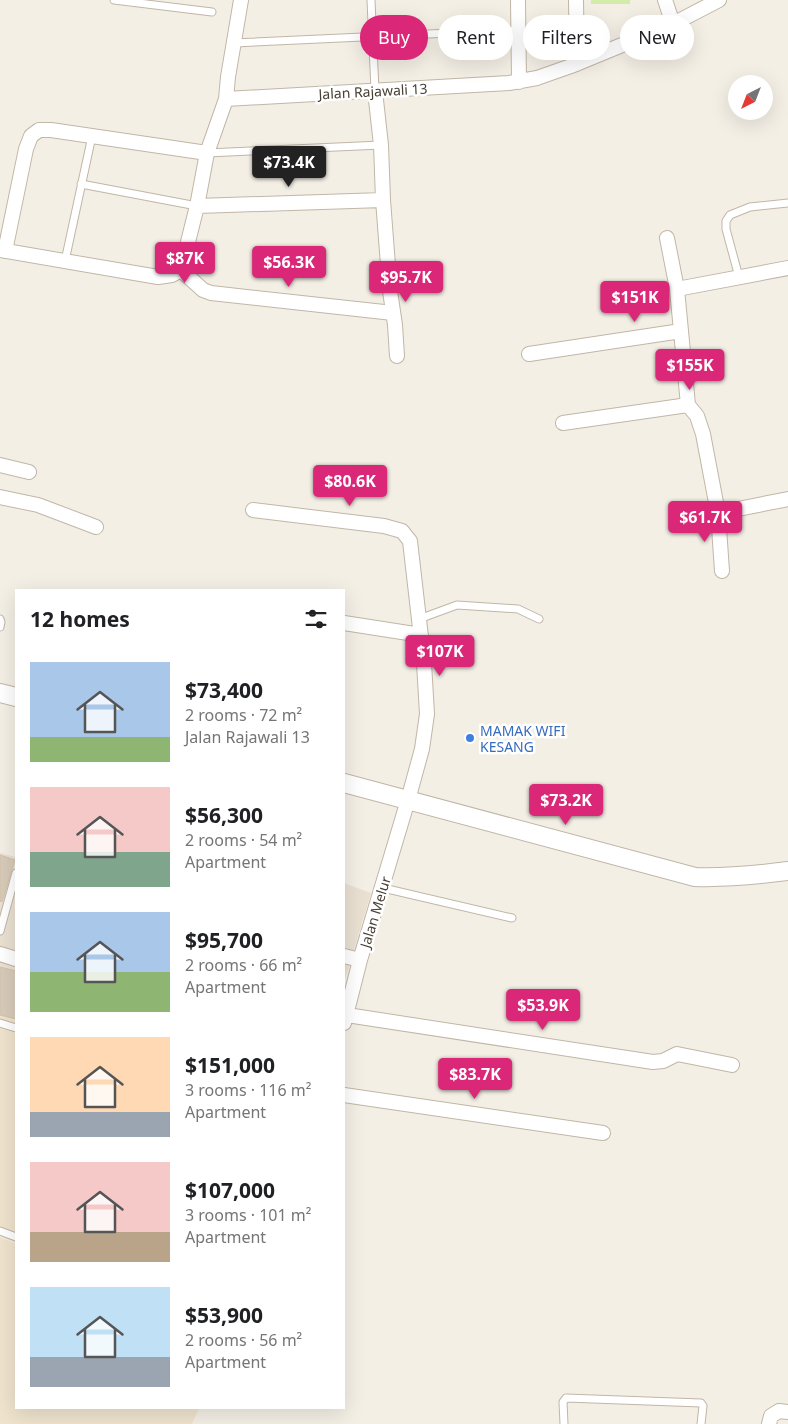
<!DOCTYPE html>
<html lang="en">
<head>
<meta charset="utf-8">
<style>
	:root { --surface:#fff; --page:#f2f2f2; --text:#202124; --muted:#757577; --accent:#db2777 }
	body { margin:0; font-family:"Noto Sans",sans-serif; background:var(--page); color:var(--text); height:100vh; display:flex; flex-direction:column; font-size:19px; white-space:nowrap }
	* { box-sizing:border-box; margin:0 }
	p { font-size:16px; color:var(--muted) }
	.icon { flex:none; width:28px; height:28px; fill:none; stroke:currentColor; stroke-width:2; stroke-linecap:round; stroke-linejoin:round }
	.map { position:relative; flex:1; overflow:hidden }
	.details { position:absolute; left:15px; top:589px; width:330px; height:820px; display:flex; flex-direction:column; background:var(--surface); border-radius:0px; box-shadow:0 5px 20px #0002 }
	.details>* { flex:none }
	.top-card { position:absolute; left:360px; top:15px; width:352px; height:45px; display:flex; gap:10px }
	.needle { width:32px; rotate:222deg }
	.buttons { position:absolute; left:728px; top:75px; display:grid; gap:10px }
	.buttons a { display:grid; place-items:center; width:45px; height:45px; border-radius:50%; background:var(--surface); box-shadow:0 5px 20px #0002; font-size:25px }
	.price { position:absolute; translate:-50% -42px; padding:0 11px; border-radius:5px; background:var(--accent); color:#fff; font-size:16px; line-height:32px; filter:drop-shadow(0 1px 2px #0008) }
	.price::after { content:''; position:absolute; left:50%; top:30px; width:15px; height:11px; margin-left:-8px; background:inherit; clip-path:polygon(0 0,100% 0,50% 100%) }
	.price.active { background:#222; color:#fff }
	ul { padding:0; list-style:none }
	li { display:flex; align-items:center; gap:15px; height:125px; padding:0 15px }
	li span { display:grid; place-items:center; flex:none; width:140px; height:100px; border-radius:0px; color:#555 }
	li>.icon { margin-inline-start:auto }
	span .icon { width:60px; height:60px; fill:#fffc; stroke-width:1 }
	li b { font-size:21px }
	h2 { display:flex; justify-content:space-between; align-items:center; height:60px; padding:0 15px; font-size:21px }
	.pill { padding:0 18px; border-radius:22px; background:var(--surface); box-shadow:0 5px 20px #0002; font-size:18px; line-height:45px }
	.pill.active { background:var(--accent); color:#fff }
	.map>svg:first-child { display:block }
</style>
</head>
<body>
<div class="map">
<svg width="788" height="1424" viewBox="0 0 788 1424">
	<rect width="100%" height="100%" fill="#f4efe5"/>
	<!-- residential -->
	<path fill="#e9e0d2" d="M0,853L16,857V1020L0,1016Z
		M344,883L371,893L344,983Z"/>
	<!-- education -->
	<path fill="#efe3cd" d="M0,1016L16,1020V1243L0,1236Z
		M0,1237L16,1244V1408H199L192,1424H0Z"/>
	<!-- green -->
	<path fill="#d3eda9" d="M591,0H630V4H591Z"/>
	<!-- building -->
	<path fill="#d7cab9" stroke="#d3c1ac" d="M0,855L15,860L2,902L0,901Z
		M0,967L16,971V1019L0,1015Z"/>
	<g fill="none" stroke-linecap="round" stroke-linejoin="round">
		<defs>
			<path id="service" d="M114,0L212,12
				M371,0L375,91
				M234,43L518,30
				M207,153L381,145
				M81,184L197,206
				M65,261L92,136
				M739,277L726,229V221L730,215L750,207L788,203
				M0,619L1,622L0,627
				M419,619L457,605L518,609L539,619
				M383,888L512,918
				M0,931L16,873
				M0,1023L16,1028
				M0,1231L16,1237
				M564,1424L563,1402L566,1398L701,1403L703,1406L701,1424"/>
			<path id="minor" d="M518,0L519,82
				M576,0L577,64
				M665,0L673,24
				M375,91L381,145L383,200L390,291L395,325L397,356
				M226,99L509,83L537,78L571,66L673,24L719,0
				M197,206L383,200
				M0,250L158,277L172,275L181,270L197,206L207,153L226,99L228,77L241,0
				M5,251L26,149L31,136L39,130H51L207,153
				M181,270L203,290L211,293L393,313
				M677,289L788,268
				M681,331L688,405
				M529,354L681,331L677,289L667,238
				M563,423L688,405L697,416L703,434L718,513L722,571
				M0,465L29,472
				M0,497L38,505L96,527
				M253,510L384,526L402,531L410,541L424,663L427,714L422,749L408,800L360,960L344,1023
				M718,513L788,499
				M344,623L421,635
				M0,954L16,959
				M344,956L360,960
				M347,1015L653,1062L663,1061L677,1054L732,1065
				M344,1095L603,1133
				M769,1424L771,1416L779,1411L788,1412"/>
			<path id="tertiary" d="M0,693L16,697
				M344,783L695,877C727,878 757,875 788,871"/>
		</defs>
		<!-- service casing -->
		<use href="#service" stroke="#c1b6a7" stroke-width="9"/>
		<!-- minor casing -->
		<use href="#minor" stroke="#c1b6a7" stroke-width="16"/>
		<!-- tertiary casing -->
		<use href="#tertiary" stroke="#c1b6a7" stroke-width="20"/>
		<!-- service -->
		<use href="#service" stroke="#fff" stroke-width="7"/>
		<!-- minor -->
		<use href="#minor" stroke="#fff" stroke-width="14"/>
		<!-- tertiary -->
		<use href="#tertiary" stroke="#fff" stroke-width="18"/>
	</g>
	<!-- markers -->
	<circle fill="#3f7fe0" stroke="#fff" stroke-width="2" cx="470" cy="738" r="5"/>
	<g text-anchor="middle" dominant-baseline="central" stroke-width="5" stroke-linejoin="round" paint-order="stroke">
		<!-- street labels -->
		<g font-size="14" fill="#483f34" stroke="#fff">
			<text transform="translate(373 91) rotate(-3)">Jalan Rajawali 13</text>
			<text transform="translate(375 912) rotate(-73)">Jalan Melur</text>
		</g>
		<!-- shop labels -->
		<g font-size="14" fill="#366cbe" stroke="#fff" text-anchor="start">
			<text x="480" y="730">MAMAK WIFI<tspan x="480" dy="16">KESANG</tspan></text>
		</g>
	</g>
</svg>
<div class="buttons">
<a><svg class="needle" viewBox="-14 -14 28 28"><path d="M0-13l5 13h-10z" fill="#e53935"/><path d="M0 13l5-13h-10z" fill="#757577"/></svg></a>
</div>
<b class="price active" style="left:289px;top:188px">$73.4K</b>
<b class="price" style="left:185px;top:284px">$87K</b>
<b class="price" style="left:289px;top:288px">$56.3K</b>
<b class="price" style="left:406px;top:303px">$95.7K</b>
<b class="price" style="left:635px;top:323px">$151K</b>
<b class="price" style="left:690px;top:391px">$155K</b>
<b class="price" style="left:350px;top:507px">$80.6K</b>
<b class="price" style="left:705px;top:543px">$61.7K</b>
<b class="price" style="left:440px;top:677px">$107K</b>
<b class="price" style="left:566px;top:826px">$73.2K</b>
<b class="price" style="left:543px;top:1031px">$53.9K</b>
<b class="price" style="left:475px;top:1100px">$83.7K</b>
<div class="top-card">
<a class="pill active">Buy</a>
<a class="pill">Rent</a>
<a class="pill">Filters</a>
<a class="pill">New</a>
</div>
<section class="details">
<h2>12 homes<svg class="icon" aria-label="filters" viewBox="0 0 24 24"><path d="M4 7h16M4 17h16"/><circle cx="9" cy="7" r="2"/><circle cx="15" cy="17" r="2"/></svg></h2>
<ul>
<li><span style="background:linear-gradient(#a9c7e8 75%,#8fb573 0)"><svg class="icon" aria-label="home" viewBox="0 0 24 24"><path d="M3 11l9-7 9 7M6 9v11h12V9"/></svg></span><div><b>$73,400</b><p>2 rooms · 72 m²</p><p>Jalan Rajawali 13</p></div></li>
<li><span style="background:linear-gradient(#f6c9c9 65%,#7fa58c 0)"><svg class="icon" aria-label="home" viewBox="0 0 24 24"><path d="M3 11l9-7 9 7M6 9v11h12V9"/></svg></span><div><b>$56,300</b><p>2 rooms · 54 m²</p><p>Apartment</p></div></li>
<li><span style="background:linear-gradient(#a9c7e8 60%,#8fb573 0)"><svg class="icon" aria-label="home" viewBox="0 0 24 24"><path d="M3 11l9-7 9 7M6 9v11h12V9"/></svg></span><div><b>$95,700</b><p>2 rooms · 66 m²</p><p>Apartment</p></div></li>
<li><span style="background:linear-gradient(#ffd9b3 75%,#9aa5b1 0)"><svg class="icon" aria-label="home" viewBox="0 0 24 24"><path d="M3 11l9-7 9 7M6 9v11h12V9"/></svg></span><div><b>$151,000</b><p>3 rooms · 116 m²</p><p>Apartment</p></div></li>
<li><span style="background:linear-gradient(#f6c9c9 70%,#b9a48a 0)"><svg class="icon" aria-label="home" viewBox="0 0 24 24"><path d="M3 11l9-7 9 7M6 9v11h12V9"/></svg></span><div><b>$107,000</b><p>3 rooms · 101 m²</p><p>Apartment</p></div></li>
<li><span style="background:linear-gradient(#bfe0f5 70%,#9aa5b1 0)"><svg class="icon" aria-label="home" viewBox="0 0 24 24"><path d="M3 11l9-7 9 7M6 9v11h12V9"/></svg></span><div><b>$53,900</b><p>2 rooms · 56 m²</p><p>Apartment</p></div></li>
</ul>
</section>
</div>
</body>
</html>
